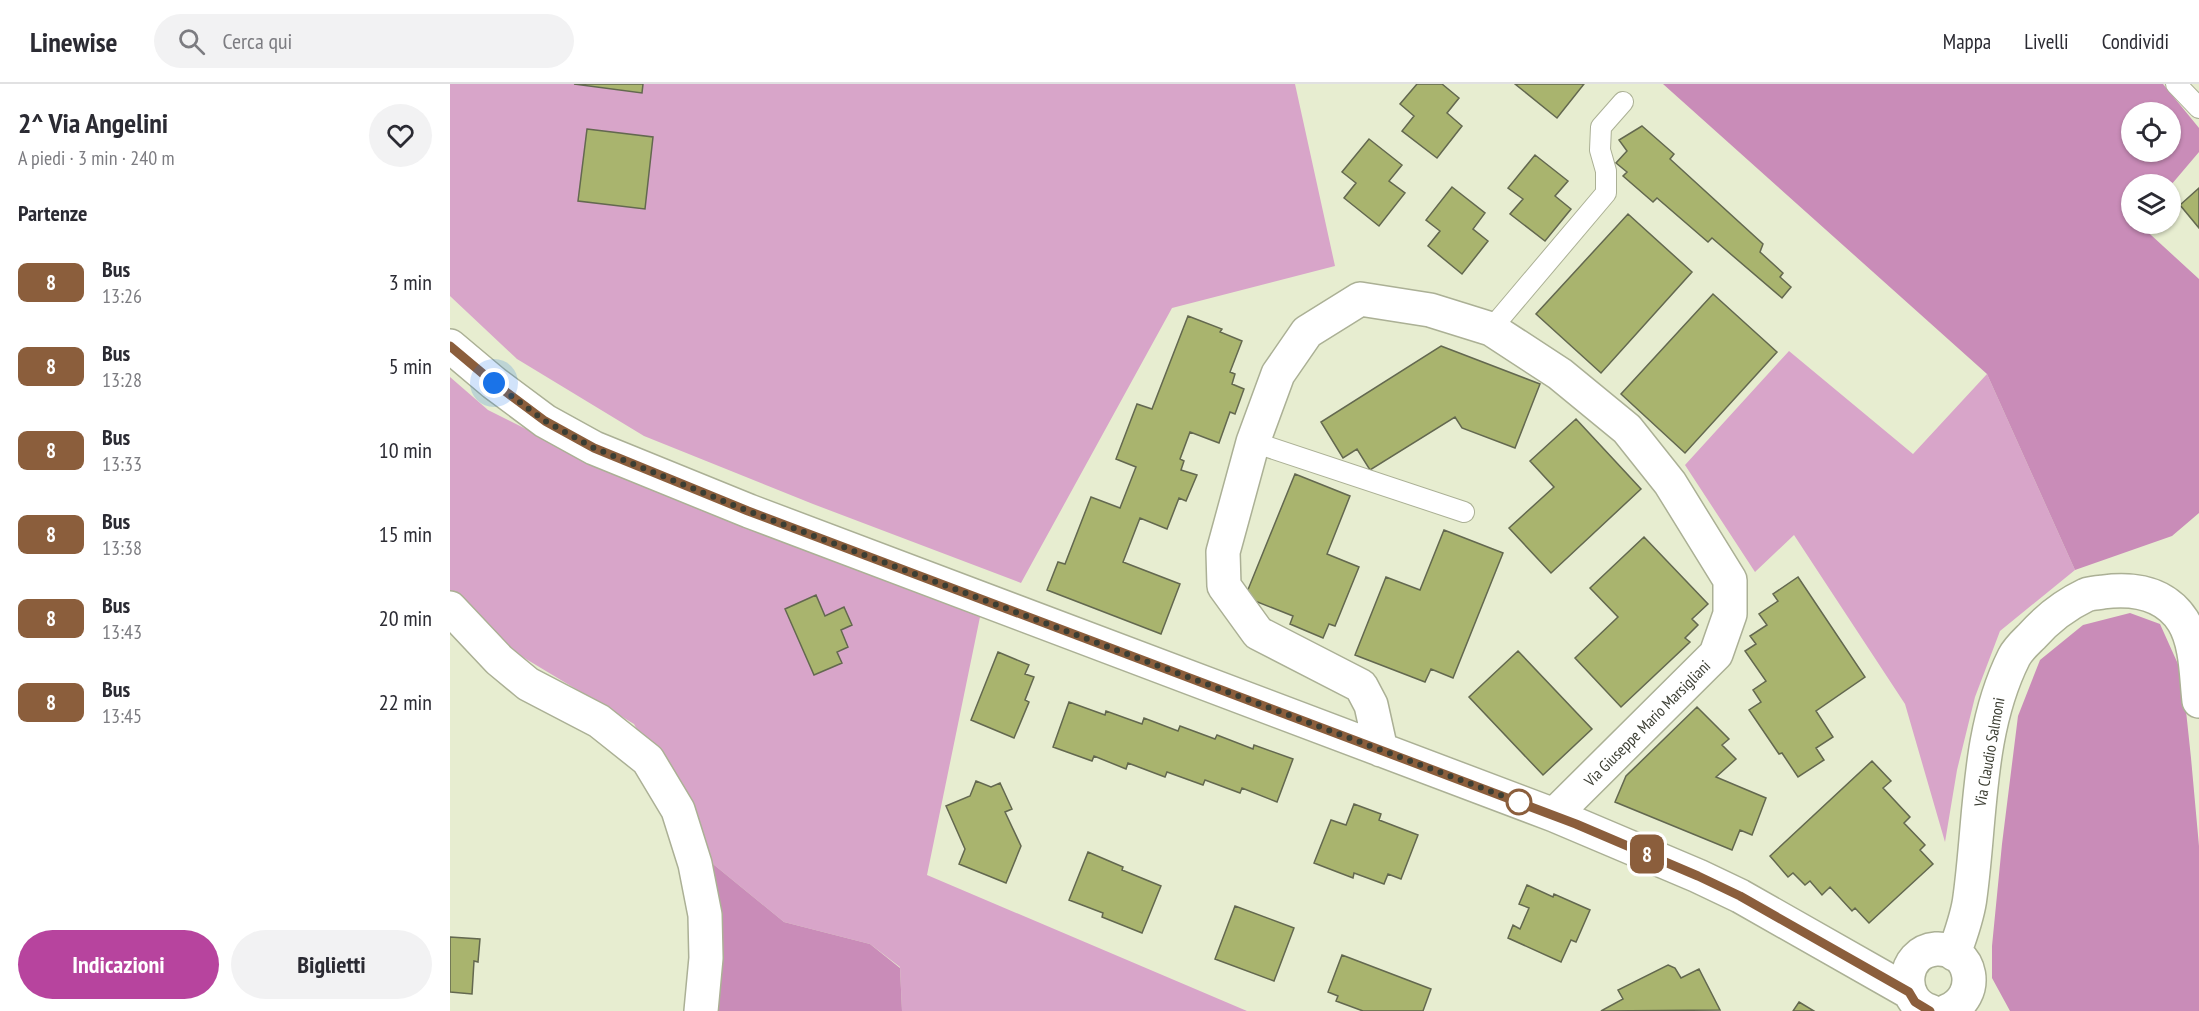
<!DOCTYPE html>
<html lang="it">
<head>
<meta charset="utf-8">
<style>
  :root { --surface:#fff; --page:#f2f2f3; --text:#2b2b33; --muted:#7c7c81; --line:#e1e1e2; --accent:#b7449e }
  body { margin:0; font-family:"PT Sans Narrow",sans-serif; background:var(--page); color:var(--text); height:100vh; display:flex; flex-direction:column; font-size:22px; white-space:nowrap }
  * { box-sizing:border-box; margin:0 }
  p { font-size:20px; color:var(--muted) }
  .icon { flex:none; width:33px; height:33px; fill:none; stroke:currentColor; stroke-width:2; stroke-linecap:round; stroke-linejoin:round }
  .map { position:relative; flex:1; overflow:hidden }
  .drawer { display:flex; flex-direction:column; background:var(--surface); width:450px }
  .drawer>* { flex:none }
  .badge { padding:0 12px; border-radius:9px; font-size:21px; line-height:39px }
  .tools { position:absolute; left:1671px; top:18px; display:grid; gap:12px }
  .tools a { display:grid; place-items:center; width:60px; height:60px; border-radius:50%; background:var(--surface); box-shadow:0 2px 4px #0004; font-size:30px }
  .you { position:absolute; width:30px; height:30px; margin:-15px; border:4px solid #fff; border-radius:50%; background:#1a73e8; box-shadow:0 0 0 9px #1a73e833 }
  .map>.badge { position:absolute; translate:-50% -50%; box-shadow:0 0 0 3px #fff }
  h2 { padding:0 18px; font-size:22px; line-height:54px }
  .round { display:grid; place-items:center; flex:none; width:63px; height:63px; border-radius:32px; background:var(--page) }
  .overview { display:flex; align-items:center; justify-content:space-between; height:102px; padding:0 18px }
  h1 { font-size:28px; font-weight:700; line-height:45px }
  .button { display:flex; gap:12px; margin-top:auto; padding:12px 18px }
  .button a { flex:1; height:69px; border-radius:36px; background:var(--accent); color:#fff; font-size:24px; font-weight:700; line-height:69px; text-align:center }
  .button a+a { background:var(--page); color:var(--text) }
  ul { padding:0; list-style:none }
  li { display:flex; align-items:center; gap:18px; height:84px; padding:0 18px }
  li div { flex:1 }
  li b { display:block; font-size:22px }
  li em { font-style:normal }
  li .badge { min-width:66px; font-weight:700; text-align:center }
  header { display:flex; align-items:center; gap:36px; box-sizing:border-box; height:84px; padding:0 30px; background:var(--surface); border-bottom:2px solid var(--line) }
  header strong { font-size:28px }
  nav { display:flex; gap:33px; margin-inline-start:auto; font-size:21px }
  .search { width:420px; height:54px; background:var(--page); display:flex; align-items:center; gap:15px; box-sizing:border-box; padding:0 21px; border-radius:33px; color:var(--muted); font-size:22px }
  main { display:flex; flex:1; min-height:0 }
  .map>svg:first-child { display:block }
  .green { fill:#d8a5c9 }
  .forest { fill:#c98cb8; fill-rule:evenodd }
  .building { fill:#a9b46e; stroke:#63684f; stroke-width:1.5 }
  .lines { fill:none; stroke-linecap:round; stroke-linejoin:round }
  .lane-casing { stroke:#abb095; stroke-width:22 }
  .street-casing { stroke:#abb095; stroke-width:36 }
  .lane { stroke:#fff; stroke-width:20 }
  .street { stroke:#fff; stroke-width:33 }
  .line-casing { stroke:#fff; stroke-width:14 }
  .line { stroke:#8b5e3c; stroke-width:9 }
  .walk { stroke:#3c3e33; stroke-width:6; stroke-dasharray:0 10.8 }
  .stop-dot { fill:#fff; stroke:#8b5e3c; stroke-width:3 }
  .labels { text-anchor:middle; stroke-width:4.5; stroke-linejoin:round; paint-order:stroke }
  .street-label { font-size:16px; fill:#3c3e33; stroke:#fff }
</style>
</head>
<body>
<header>
<strong>Linewise</strong>
<div class="search"><svg class="icon" aria-label="search" viewBox="0 0 24 24"><circle cx="10" cy="10" r="6"/><path d="M15 15l6 6"/></svg>Cerca qui</div>
<nav><a>Mappa</a><a>Livelli</a><a>Condividi</a></nav>
</header>
<main>
<section class="drawer">
<div class="overview"><div><h1>2^ Via Angelini</h1><p>A piedi · 3 min · 240 m</p></div><a class="round"><svg class="icon" aria-label="heart" viewBox="0 0 24 24"><path d="M12 20l-8-8c-3-5 5-10 8-4 3-6 11-1 8 4z"/></svg></a></div>
<h2>Partenze</h2>
<ul>
<li><span class="badge" style="background:#8b5e3c;color:#fff">8</span><div><b>Bus</b><p>13:26</p></div><em>3 min</em></li>
<li><span class="badge" style="background:#8b5e3c;color:#fff">8</span><div><b>Bus</b><p>13:28</p></div><em>5 min</em></li>
<li><span class="badge" style="background:#8b5e3c;color:#fff">8</span><div><b>Bus</b><p>13:33</p></div><em>10 min</em></li>
<li><span class="badge" style="background:#8b5e3c;color:#fff">8</span><div><b>Bus</b><p>13:38</p></div><em>15 min</em></li>
<li><span class="badge" style="background:#8b5e3c;color:#fff">8</span><div><b>Bus</b><p>13:43</p></div><em>20 min</em></li>
<li><span class="badge" style="background:#8b5e3c;color:#fff">8</span><div><b>Bus</b><p>13:45</p></div><em>22 min</em></li>
</ul>
<div class="button"><a>Indicazioni</a><a>Biglietti</a></div>
</section>
<div class="map">
<svg width="1749" height="927" viewBox="0 0 1749 927">
  <rect width="100%" height="100%" fill="#e7edd0"/>
  <path class="green" d="M0 0H845L885 182 722 224 571 499 363 420 194 352 67 275 0 212Z
    M1339 267 1463 370 1537 290 1625 486 1550 547 1525 613 1507 686 1495 758 1455 620 1344 451 1305 488 1235 381Z
    M0 293 38 326 134 374 530 533 477 791 797 927H452L450 883 420 860 334 838 252 771 184 640 66 569 0 512Z"/>
  <path class="forest" d="M1213 0H1713L1749 44V68L1721 101 1682 100V140H1689L1749 195V429L1722 452 1625 486 1537 290ZM1720 28V68H1682V28Z
    M1680 529 1710 540 1732 589 1741 674 1749 762V927H1560L1542 894V862L1552 760 1568 632 1590 576 1633 541Z
    M252 771 334 838 420 860 450 884 452 927H259Z"/>
  <path class="building" d="M124 0H193L192 9Z
    M967 0H992L1009 14 997 29 1012 42 987 74 952 47 964 32 950 20Z
    M1065 0H1134L1107 34Z
    M1192 42 1224 70 1220 75 1313 160 1310 168 1333 189 1330 193 1341 203 1332 214 1262 154 1258 158 1207 114 1203 118 1173 92 1177 88 1166 79 1177 67 1169 56Z
    M137 45 203 53 195 125 128 117Z
    M919 55 952 81 939 97 955 109 929 142 894 114 906 99 892 88Z
    M1085 71 1118 97 1105 112 1121 125 1095 157 1060 130 1073 115 1058 104Z
    M1002 103 1035 129 1023 145 1038 157 1012 190 978 162 990 147 976 136Z
    M1749 104V144L1730 121Z
    M1178 130 1242 188 1151 289 1086 230Z
    M1263 210 1327 268 1235 369 1171 310Z
    M738 232 772 245 770 248 792 257 780 288 785 290 782 300 794 305 785 330 780 328 769 359 740 348 730 375 734 377 731 386 747 391 736 417 729 414 717 445 690 434 673 478 730 500 711 550 597 506 608 478 615 480 641 413 670 424 686 383 666 375 687 320 702 325Z
    M991 262 1090 300 1065 364 1012 344 1005 333 920 386 907 365 893 374 871 338Z
    M1126 335 1191 405 1101 489 1059 444 1104 403 1080 377Z
    M845 390 900 412 877 470 909 483 885 542 879 540 873 554 840 540 843 532 795 513Z
    M994 446 1053 469 1003 594 981 585 975 598 905 571 936 493 970 506Z
    M1194 453 1258 520 1242 535 1248 541 1235 554 1240 558 1171 623 1125 574 1168 533 1140 504Z
    M1348 493 1415 593 1366 627 1383 653 1366 664 1374 676 1348 693 1332 669 1329 670 1299 626 1311 618 1303 606 1316 597 1295 567 1306 560 1300 552 1317 541 1309 530 1328 517 1323 510Z
    M366 511 375 532 394 523 402 541 391 546 398 563 387 568 392 579 364 591 335 525Z
    M1068 567 1142 645 1093 691 1019 613Z
    M548 568 579 581 575 590 584 593 575 616 579 618 564 654 521 636Z
    M619 618 655 631 656 627 692 640 694 634 728 647 730 642 765 655 767 651 803 665 804 661 843 675 827 718 792 704 790 709 755 696 753 701 717 688 715 693 678 679 676 685 644 672 642 677 603 663Z
    M1247 623 1279 655 1272 661 1286 675 1266 693 1316 714 1302 751 1290 746 1282 766 1165 718 1176 692Z
    M1422 677 1441 697 1433 704 1460 733 1454 739 1475 761 1470 766 1483 780 1419 839 1405 824 1402 827 1380 803 1372 811 1360 797 1355 801 1343 789 1338 793 1320 772Z
    M526 697 541 703 550 699 562 725 555 728 571 762 556 799 509 780 515 765 496 722 520 712Z
    M904 720 931 730 929 736 968 751 951 795 938 790 934 800 904 789 903 794 864 779 881 736 896 741Z
    M638 768 673 783 672 786 711 802 692 849 652 833 653 829 619 816Z
    M1077 801 1103 813 1104 810 1140 826 1126 858 1121 856 1111 878 1058 854 1063 841 1070 845 1079 824 1069 820Z
    M785 822 844 844 824 897 765 875Z
    M0 853 30 855 28 878 24 877 22 910 0 908Z
    M892 871 981 905 973 927H913L886 917 888 912 878 908Z
    M1218 881 1225 884 1231 894 1249 885 1270 926 1151 927 1173 915 1168 906Z
    M1349 918 1364 927H1343Z"/>
  <g class="lines">
    <g class="lane-casing">
      <path id="lane" d="M1726 0 1749 24
        M1041 245 1156 109V87L1150 66 1151 43 1173 18
        M803 358 1014 428"/>
    </g>
    <g class="street-casing">
      <path id="street" d="M0 262 44 299 95 337 144 364 299 427 1104 731 1248 792 1290 812 1459 908
        M0 524 49 576 78 600 149 637 198 676 228 726 245 780 255 831 256 874 251 927
        M931 666 921 621 911 602 808 549 774 502 773 468 803 358 828 290 857 248 910 215 980 226 1041 245 1110 290 1177 345 1220 399 1280 496V530L1266 570 1104 731
        M1504 870C1510 852 1518 832 1520 813 1531 733 1527 647 1564 573 1568 565 1576 558 1582 552 1597 535 1615 521 1636 511 1641 509 1647 509 1653 508 1684 504 1715 509 1733 537 1747 560 1746 592 1749 617
        M1480 927C1448 917 1451 868 1486 865 1523 863 1532 913 1497 927"/>
    </g>
    <use href="#lane" class="lane"/>
    <use href="#street" class="street"/>
  </g>
  <g class="lines">
    <g class="line-casing">
      <path id="line" d="M0 262 44 299 95 337 144 364 298 427 1126 740 1248 792 1290 812 1459 908 1465 918 1480 927"/>
    </g>
    <use href="#line" class="line"/>
    <path class="walk" d="M44 299 95 337 144 364 298 427 1069 718"/>
  </g>
  <circle class="stop-dot" cx="1069" cy="718" r="12"/>
  <g class="labels">
    <g class="street-label">
      <text transform="translate(1197 639) rotate(-45)" y="6">Via Giuseppe Mario Marsigliani</text>
      <text transform="translate(1539 668) rotate(-80)" y="6">Via Claudio Salmoni</text>
    </g>
  </g>
</svg>
<div class="tools">
<a><svg class="icon" aria-label="locate" viewBox="0 0 24 24"><circle cx="12" cy="12" r="6"/><path d="M12 2v4M12 18v4M2 12h4M18 12h4"/></svg></a>
<a><svg class="icon" aria-label="layers" viewBox="0 0 24 24"><path d="M12 4l9 5-9 5-9-5zM3 14l9 5 9-5"/></svg></a>
</div>
<div class="you" style="left:44px;top:299px"></div>
<b class="badge" style="left:1197px;top:770px;background:#8b5e3c;color:#fff">8</b>
</div>
</main>
</body>
</html>
